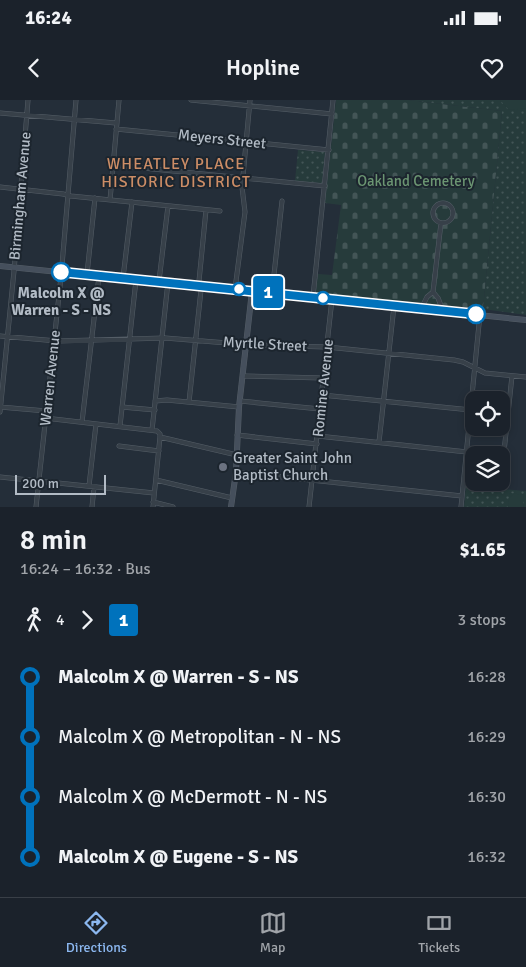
<!DOCTYPE html>
<html lang="en">
<head>
<meta charset="utf-8">
<style>
  :root { --surface:#1b222b; --page:#242a33; --text:#f1f3f6; --muted:#a0a4a9; --line:#393f47; --accent:#8cb8f0 }
  body { margin:0; font-family:Signika,sans-serif; background:var(--page); color:var(--text); height:100vh; display:flex; flex-direction:column; font-size:19px; white-space:nowrap }
  * { box-sizing:border-box; margin:0 }
  p { font-size:16px; color:var(--muted) }
  .icon { flex:none; width:28px; height:28px; fill:none; stroke:currentColor; stroke-width:2; stroke-linecap:round; stroke-linejoin:round }
  .map { position:relative; height:407px; overflow:hidden }
  .details { display:flex; flex-direction:column; background:var(--surface); flex:1 }
  .details>* { flex:none }
  .badge { padding:0 10px; border-radius:4px; font-size:18px; line-height:32px }
  .tools { position:absolute; left:465px; top:291px; display:grid; gap:10px }
  .tools a { display:grid; place-items:center; width:45px; height:45px; border-radius:10px; background:var(--surface); box-shadow:0 2px 8px #0003,0 0 0 1px var(--line); font-size:25px }
  .scale { position:absolute; left:15px; bottom:12px; width:91px; box-sizing:border-box; padding-left:5px; border:2px solid #b2bbc5; border-top:0; font-size:14px; line-height:18px; white-space:nowrap; color:#b2bbc5; -webkit-text-stroke:4px #1c252e; paint-order:stroke }
  .map>.badge { position:absolute; translate:-50% -50%; box-shadow:0 0 0 2px #fff }
  .legs { display:flex; align-items:center; gap:8px; height:55px; padding:0 20px; font-size:16px }
  .legs p { margin-inline-start:auto }
  .summary { display:flex; align-items:center; justify-content:space-between; height:85px; padding:0 20px }
  h1 { font-size:28px; font-weight:600; line-height:38px }
  ul { padding:0 20px; list-style:none }
  li { display:flex; align-items:center; gap:18px; height:60px; font-size:19px }
  li i { display:grid; place-items:center; width:8px; height:100%; margin:0 6px; background:currentColor }
  li i::after { content:''; width:12px; height:12px; margin:-6px; border:4px solid; border-radius:50%; background:var(--surface) }
  li p { margin-inline-start:auto }
  li:first-child i { background:linear-gradient(#0000 50%,currentColor 0) }
  li:last-child i { background:linear-gradient(currentColor 50%,#0000 0) }
  .status { display:flex; justify-content:space-between; align-items:center; height:35px; padding:0 25px; background:var(--surface); direction:ltr }
  .status svg { height:14px; fill:currentColor }
  header { display:flex; justify-content:space-between; align-items:center; height:65px; padding:0 20px; background:var(--surface); font-size:22px; font-weight:600 }
  .tabs { display:flex; justify-content:space-around; align-items:center; height:70px; border-top:1px solid var(--line); background:var(--surface); font-size:14px; color:var(--muted) }
  .tabs a { display:grid; justify-items:center; gap:2px }
  .tabs .selected { color:var(--accent) }
  .map>svg:first-child { display:block }
  .cemetery { fill:url(#cemetery-stones) }
  .park { fill:url(#park-dots) }
  .garden { fill:#263b3b }
  .lines { fill:none; stroke-linecap:round; stroke-linejoin:round }
  .street-casing { stroke:#555e67; stroke-width:5 }
  .secondary-casing { stroke:#555e67; stroke-width:6 }
  .street { stroke:#374049; stroke-width:4 }
  .secondary { stroke:#454f5c; stroke-width:5 }
  .line-1-casing { stroke:#fff; stroke-width:11 }
  .line-1 { stroke:#0072bc; stroke-width:8 }
  .stop-1-dot { fill:#fff; stroke:#0072bc; stroke-width:2.5 }
  .worship-dot { fill:#6b7280; stroke:#1c252e; stroke-width:2 }
  .labels { text-anchor:middle; stroke-width:4; stroke-linejoin:round; paint-order:stroke }
  .street-label { font-size:15px; fill:#b2bbc5; stroke:#1c252e }
  .park-label { font-size:15px; fill:#6b9572; stroke:#1c252e }
  .stop-label { font-size:15px; font-weight:bold; fill:#b2bbc5; stroke:#1c252e }
  .poi-label { font-size:15px; fill:#b2bbc5; stroke:#1c252e; text-anchor:start }
  .neighbourhood-label { font-size:16px; letter-spacing:1px; fill:#cc8d66; stroke:#1c252e }
</style>
</head>
<body>
<div class="status"><b>16:24</b><svg viewBox="0 0 49 12"><path d="M0 12V9h3v3zM5 12V6h3v6zM10 12V3h3v9zM15 12V0h3v12zM26 1h20v11H26zM47 4h2v5h-2z"/></svg></div>
<header><svg class="icon" aria-label="back" viewBox="0 0 24 24"><path d="M15 5l-7 7 7 7"/></svg>Hopline<svg class="icon" aria-label="heart" viewBox="0 0 24 24"><path d="M12 20l-8-8c-3-5 5-10 8-4 3-6 11-1 8 4z"/></svg></header>
<div class="map">
<svg width="526" height="407" viewBox="0 0 526 407">
  <defs>
    <pattern id="cemetery-stones" width="16" height="16" patternUnits="userSpaceOnUse" patternTransform="scale(1.25)"><rect width="16" height="16" fill="#263b3b"/><path d="M2 7V4a2 2 0 0 1 4 0v3zM10 15v-3a2 2 0 0 1 4 0v3z" fill="#435556"/></pattern>
    <pattern id="park-dots" width="8" height="8" patternUnits="userSpaceOnUse" patternTransform="scale(1.25)"><rect width="8" height="8" fill="#263b3b"/><path d="M2 2h.1M6 6h.1" fill="none" stroke="#435556" stroke-width="1.8" stroke-linecap="round"/></pattern>
  </defs>
  <rect width="100%" height="100%" fill="#242e39"/>
  <path class="cemetery" d="M336 0H408L502 11 483 209 316 193 318 174 332 175 341 105 325 103Z"/>
  <path class="park" d="M408 0H526V215L483 209 502 11Z
    M298 50 325 52 322 83 295 81Z
    M466 386 526 391V407H464Z"/>
  <path class="garden" d="M500 0H526V8L509 10Z
    M510 393 524 395 523 407H508Z"/>
  <g class="lines">
    <g class="street-casing">
      <path id="street" d="M191 0 332 14
        M0 13 116 23
        M116 29 329 50
        M113 65 325 86
        M0 87 63 94 71 96 220 111
        M110 100 119 0
        M433 113a10 10 0 1 1 20 0a10 10 0 1 1-20 0Z
        M87 174 95 98
        M123 178 132 102
        M159 181 168 106
        M235 189 245 112 242 87 250 0
        M433 192 441 123
        M272 193 282 101
        M313 197 333 0
        M421 209 427 197 433 192 438 198 443 211
        M0 236 57 241 165 238 252 245 327 247 454 260 463 262 485 273 526 277
        M243 276 323 278
        M322 295 471 310
        M155 301 167 300 239 307
        M240 301 320 309
        M189 302 201 190 199 181 206 110
        M0 307 46 311
        M122 307 155 310
        M0 312 14 171 28 0
        M45 318 157 331 160 334V337L237 355
        M82 322 99 176
        M120 326 136 180
        M152 330 168 182
        M237 335 317 344
        M318 336 467 352
        M379 342 394 206
        M119 346 159 351
        M236 372 462 396
        M0 377 154 393
        M156 380 232 398
        M501 380 512 276
        M89 386 96 324
        M153 402 173 407
        M36 407 61 177 76 0
        M92 407 94 387
        M153 407 160 337
        M309 407 332 199
        M461 407 480 214"/>
    </g>
    <g class="secondary-casing">
      <path id="secondary" d="M0 166 526 220
        M231 407 236 372 239 307 252 191"/>
    </g>
    <use href="#street" class="street"/>
    <use href="#secondary" class="secondary"/>
  </g>
  <g class="lines">
    <g class="line-1-casing">
      <path id="line-1" d="M61 172 476 214"/>
    </g>
    <use href="#line-1" class="line-1"/>
  </g>
  <g class="stop-1-dot">
    <circle cx="61" cy="172" r="9"/>
    <circle cx="239" cy="189" r="6"/>
    <circle cx="323" cy="198" r="6"/>
    <circle cx="476" cy="214" r="9"/>
  </g>
  <circle class="worship-dot" cx="223" cy="367" r="5"/>
  <g class="labels">
    <g class="street-label">
      <text transform="translate(222 39) rotate(6)" y="5">Meyers Street</text>
      <text transform="translate(20 96) rotate(-85)" y="5">Birmingham Avenue</text>
      <text transform="translate(265 244) rotate(3)" y="5">Myrtle Street</text>
      <text transform="translate(50 278) rotate(-84)" y="5">Warren Avenue</text>
      <text transform="translate(323 288) rotate(-84)" y="5">Romine Avenue</text>
    </g>
    <g class="park-label">
      <text x="416" y="86">Oakland Cemetery</text>
    </g>
    <g class="stop-label">
      <text x="61" y="198">Malcolm X @<tspan x="61" dy="17">Warren - S - NS</tspan></text>
    </g>
    <g class="poi-label">
      <text x="233" y="363">Greater Saint John<tspan x="233" dy="17">Baptist Church</tspan></text>
    </g>
    <g class="neighbourhood-label">
      <text x="176" y="69">WHEATLEY PLACE<tspan x="176" dy="18">HISTORIC DISTRICT</tspan></text>
    </g>
  </g>
</svg>
<div class="tools">
<a><svg class="icon" aria-label="locate" viewBox="0 0 24 24"><circle cx="12" cy="12" r="6"/><path d="M12 2v4M12 18v4M2 12h4M18 12h4"/></svg></a>
<a><svg class="icon" aria-label="layers" viewBox="0 0 24 24"><path d="M12 4l9 5-9 5-9-5zM3 14l9 5 9-5"/></svg></a>
</div>
<div class="scale">200 m</div>
<b class="badge" style="left:268px;top:192px;background:#0072bc;color:#fff">1</b>
</div>
<section class="details">
<div class="summary"><div><h1>8 min</h1><p>16:24 – 16:32 · Bus</p></div><b>$1.65</b></div>
<div class="legs"><svg class="icon" aria-label="walk" viewBox="0 0 24 24"><circle cx="13" cy="4" r="2"/><path d="M13 8l-2 6 4 7M11 14l-3 7M7 12l3-4h3l4 4"/></svg>4<svg class="icon" aria-label="forward" viewBox="0 0 24 24"><path d="M9 5l7 7-7 7"/></svg><b class="badge" style="background:#0072bc;color:#fff">1</b><p>3 stops</p></div>
<ul>
<li><i style="color:#0072bc"></i><b>Malcolm X @ Warren - S - NS</b><p>16:28</p></li>
<li><i style="color:#0072bc"></i><span>Malcolm X @ Metropolitan - N - NS</span><p>16:29</p></li>
<li><i style="color:#0072bc"></i><span>Malcolm X @ McDermott - N - NS</span><p>16:30</p></li>
<li><i style="color:#0072bc"></i><b>Malcolm X @ Eugene - S - NS</b><p>16:32</p></li>
</ul>
</section>
<nav class="tabs">
<a class="selected"><svg class="icon" aria-label="directions" viewBox="0 0 24 24"><path d="M12 3l9 9-9 9-9-9zM9 14v-3h6M13 9l2 2-2 2"/></svg>Directions</a>
<a><svg class="icon" aria-label="map" viewBox="0 0 24 24"><path d="M3 6l6-2 6 2 6-2v14l-6 2-6-2-6 2zM9 4v14M15 6v14"/></svg>Map</a>
<a><svg class="icon" aria-label="tickets" viewBox="0 0 24 24"><path d="M3 7h18v10H3zM15 7v10"/></svg>Tickets</a>
</nav>
</body>
</html>
